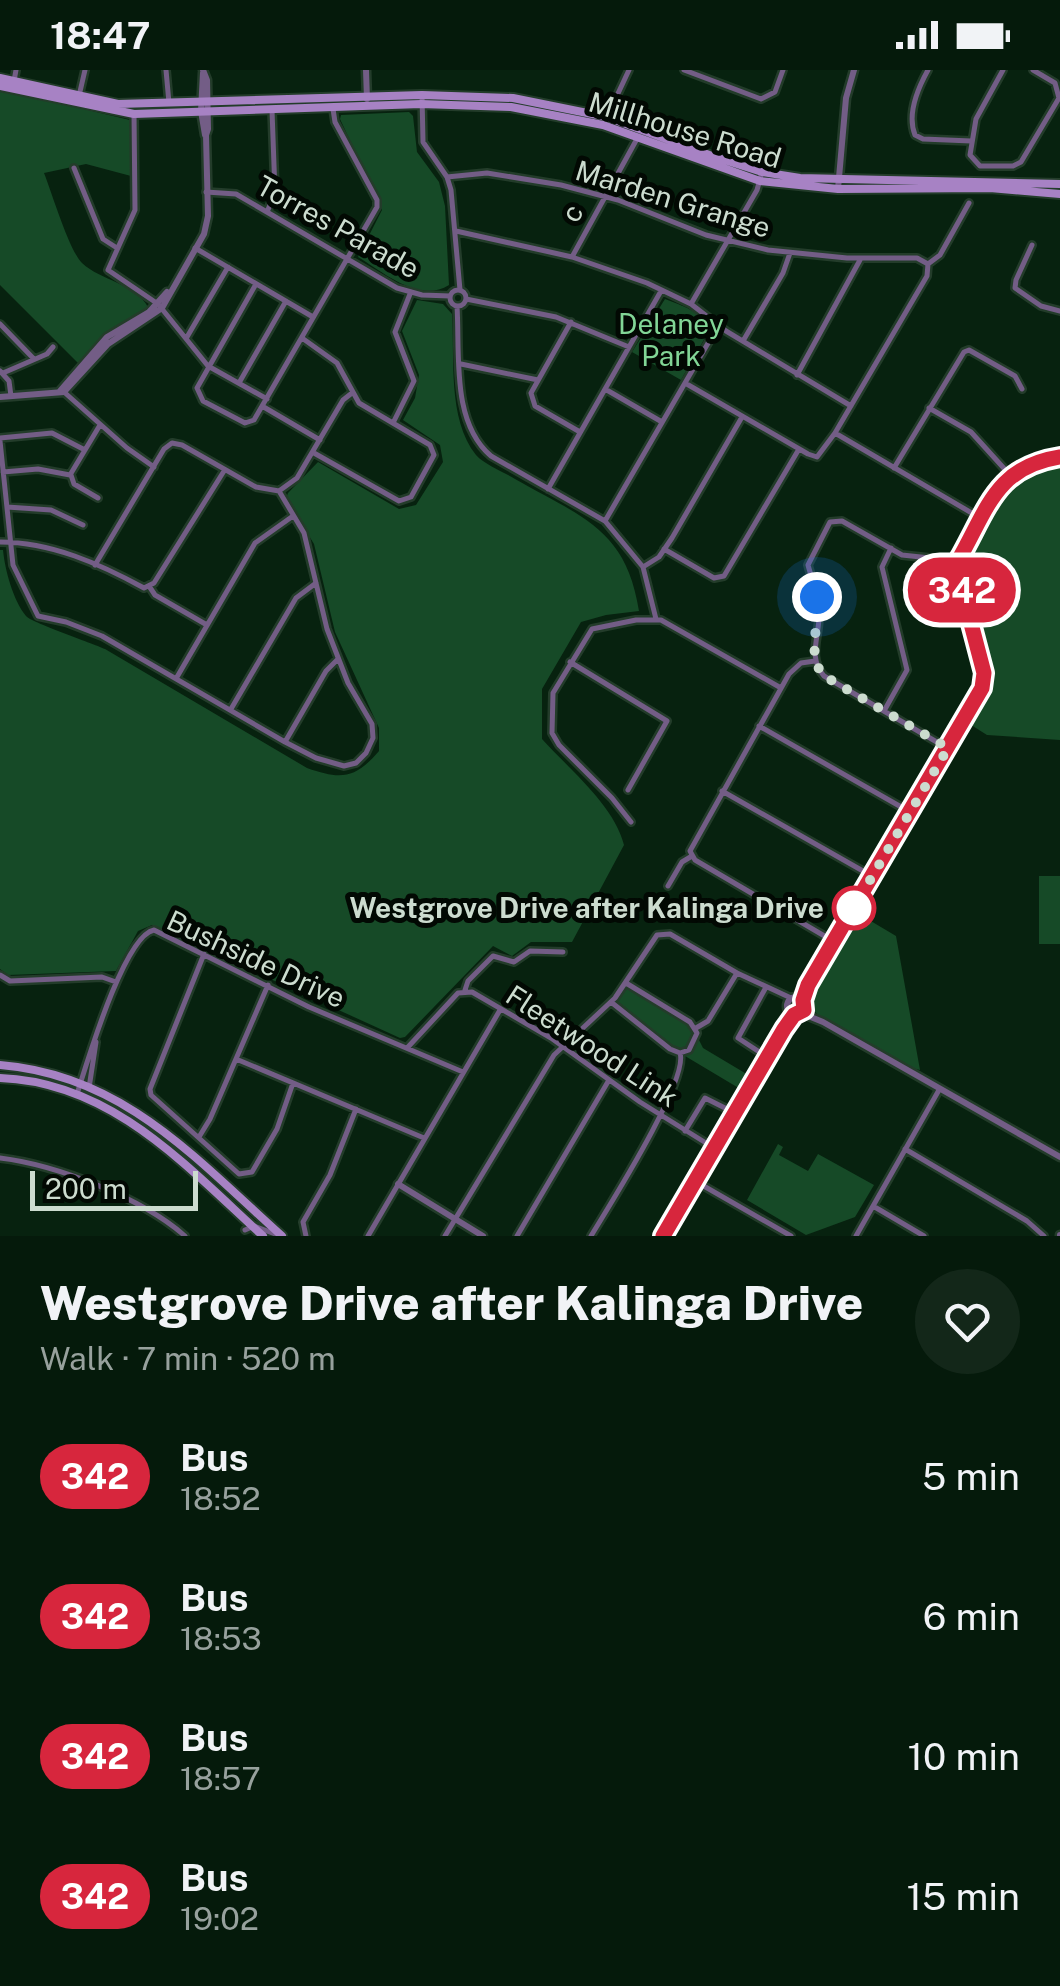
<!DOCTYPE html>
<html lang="en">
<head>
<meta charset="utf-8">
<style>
  :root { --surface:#051a0b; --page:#132719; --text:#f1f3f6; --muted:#97a19d }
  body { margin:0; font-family:"Public Sans",sans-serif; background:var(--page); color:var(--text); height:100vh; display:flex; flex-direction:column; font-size:38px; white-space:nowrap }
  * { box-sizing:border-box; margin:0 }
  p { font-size:32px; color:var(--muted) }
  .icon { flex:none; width:55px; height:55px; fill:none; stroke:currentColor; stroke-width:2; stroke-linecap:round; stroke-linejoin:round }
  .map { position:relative; height:1166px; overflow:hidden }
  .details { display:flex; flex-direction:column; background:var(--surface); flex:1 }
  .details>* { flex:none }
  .badge { padding:0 20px; border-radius:32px; font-size:35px; line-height:65px }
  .scale { position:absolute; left:30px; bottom:25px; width:168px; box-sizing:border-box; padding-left:10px; border:5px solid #ccdccf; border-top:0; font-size:28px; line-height:35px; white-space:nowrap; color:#ccdccf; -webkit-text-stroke:8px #020903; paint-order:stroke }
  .you { position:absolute; width:50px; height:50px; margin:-25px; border:8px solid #fff; border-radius:50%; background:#1a73e8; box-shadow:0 0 0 15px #1a73e833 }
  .map>.badge { position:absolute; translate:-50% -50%; box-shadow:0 0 0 5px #fff }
  .round { display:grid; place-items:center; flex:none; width:105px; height:105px; border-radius:52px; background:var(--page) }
  .headline { display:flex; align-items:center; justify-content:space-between; height:170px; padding:0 40px }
  h1 { font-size:48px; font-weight:800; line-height:75px }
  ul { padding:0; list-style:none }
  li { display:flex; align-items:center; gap:30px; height:140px; padding:0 40px }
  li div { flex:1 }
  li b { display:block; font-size:38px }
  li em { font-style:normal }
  li .badge { min-width:110px; font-weight:700; text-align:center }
  .status { display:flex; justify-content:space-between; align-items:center; height:70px; padding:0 50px; background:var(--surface); direction:ltr }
  .status svg { height:28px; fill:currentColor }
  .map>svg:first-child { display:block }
  .green { fill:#164a27 }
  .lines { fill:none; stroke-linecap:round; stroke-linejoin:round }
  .minor-casing { stroke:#233c2a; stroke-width:10 }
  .tertiary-casing { stroke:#233c2a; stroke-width:11 }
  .secondary-casing { stroke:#233c2a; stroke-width:12 }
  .minor { stroke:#735d86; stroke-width:5 }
  .tertiary { stroke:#735d86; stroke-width:6 }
  .secondary { stroke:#a782c4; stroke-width:8 }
  .line-casing { stroke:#fff; stroke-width:22 }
  .line { stroke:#d7263d; stroke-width:15 }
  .walk { stroke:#ccdccf; stroke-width:10; stroke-dasharray:0 18 }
  .stop-dot { fill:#fff; stroke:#d7263d; stroke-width:5 }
  .labels { text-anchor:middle; stroke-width:10; stroke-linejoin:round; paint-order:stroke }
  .street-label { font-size:28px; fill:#ccdccf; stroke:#020903 }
  .park-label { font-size:28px; fill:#82d696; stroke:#020903 }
  .stop-label { font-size:28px; font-weight:bold; fill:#ccdccf; stroke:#020903; text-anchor:end }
</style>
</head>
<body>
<div class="status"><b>18:47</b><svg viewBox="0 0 49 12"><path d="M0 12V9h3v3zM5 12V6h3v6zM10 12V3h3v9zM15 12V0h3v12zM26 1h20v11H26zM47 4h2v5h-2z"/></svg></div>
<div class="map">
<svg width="1060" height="1166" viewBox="0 0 1060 1166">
  <rect width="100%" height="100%" fill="#07220f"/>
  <path class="green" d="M0 19 130 50 131 106 86 94 44 103C52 123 69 180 82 193 101 211 135 213 148 237L107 266 79 294 0 215Z
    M409 42 413 46 417 82 439 112 445 136 449 215C419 234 383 202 358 187L382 140 340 49 341 45Z
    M665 229C682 236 702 241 710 259L681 310 632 282Z
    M417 230 443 234 452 244C455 287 447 349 476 385 485 395 504 402 515 409 581 447 626 458 639 541L606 545 581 552 542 619V669C569 699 614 735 624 775L572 872H531L512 886 493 876 405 967 400 968 152 855 138 861 116 901 8 905 0 899V480H3C5 500 13 530 26 546 30 552 92 573 105 579L307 698C341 710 355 709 379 681V658L335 562 314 474 286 428 288 423 318 392 399 439 416 435 443 392 440 375 403 350 415 328 419 305 402 261Z
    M1060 390V670L987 665 968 653 985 620 987 606 961 506V489L1012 406 1032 396Z
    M1039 806H1060V874H1039Z
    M859 844 896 866 920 1000 908 997 817 944 809 935 810 922 850 846 856 849Z
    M626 913 690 952 703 978 755 1009 747 1023 680 983 611 932Z
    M778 1074 783 1077 779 1085 808 1101 818 1084 874 1115 855 1147 806 1165 747 1130Z"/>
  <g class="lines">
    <g class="minor-casing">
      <path id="minor" d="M166 0 169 33
        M684 0 761 29 775 22 783 0
        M928 0C918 18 907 45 915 65L923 69 971 71
        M1003 0 976 49 970 85 980 96H1013L1021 92 1059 28 1055 13 1033 0
        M14 11 16 0
        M422 25 423 72 447 107 451 120 460 220
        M79 26 85 0
        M134 44 135 140 108 200 158 234 208 296 267 329
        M607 47 629 0
        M74 98 103 169 117 178
        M447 107 487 103 561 115 618 130 706 165 768 180 847 188H917L928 194 927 206 835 363 817 387 808 384 685 313
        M206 122 236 124 397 218 422 225 450 226
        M267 142 275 123 272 40
        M456 161 572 187 647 213 691 234 726 261 851 336
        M1032 175 1016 210 1015 218 1041 236 1060 241
        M195 178 313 247
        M572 187 638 67
        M928 194 940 185 969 133
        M256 214 197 318 203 331 245 353 254 350 377 137V130L335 52 333 39
        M450 228a8 8 0 1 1 16 0a8 8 0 1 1-16 0Z
        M466 229 556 247 629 277
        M691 234 757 120 762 102
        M457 236C460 284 451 352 491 386L605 451 643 497 656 549
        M571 252 531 323 535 336 580 362
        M0 254 33 288
        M187 267 228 197
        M302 268 337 293 359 333 430 375 434 385 411 427 399 431 314 383
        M743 271 783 203 790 183
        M461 294 538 310
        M0 301 9 311 11 326
        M3 303 47 284 53 277
        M797 305 860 190
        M239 313 286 231
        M605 319 662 352
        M64 322 127 378 154 397
        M262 336 320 370
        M929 338 971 362 1010 405
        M393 353 414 311 395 262 410 224
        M835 363 982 449
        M0 368 52 363 85 380
        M0 371 13 495 38 546 66 552 102 566 285 672 316 688 344 696 356 693 366 683 373 668 372 654 348 613 327 559 304 463 279 421
        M894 398 964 282 969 280 1015 306 1022 319
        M3 402 38 399 70 405 100 355
        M71 405 74 414 98 428
        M548 419 661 221
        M7 437 51 440 83 455
        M605 451 718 256
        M0 472C51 472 100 494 144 518L154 513 224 401
        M664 479 714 508 724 506 799 379
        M95 495 164 379 172 373 182 375 256 417 279 421 297 408 343 330 352 323
        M643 497 659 487 672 468 742 347
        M149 516 155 525 207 555
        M815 591 801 593 789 604 690 781 695 790 833 871
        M570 592 667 651 628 720
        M177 607 255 473 293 446
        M231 639 296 528 316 513
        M884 641 907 600 882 497 891 478
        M759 656 910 742
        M285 672 326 601 338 589
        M947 678 824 606C807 587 820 566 819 543 819 527 812 510 808 495L830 452 842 451 902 485 958 491
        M722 721 870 805
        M631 752 612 728 559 675 552 663 553 623 592 559 636 550H661L781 618
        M668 816 682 792 692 786
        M204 884 150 1019 151 1025 239 1104 252 1102 277 1059 293 1013
        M0 905 10 911 102 907 116 912
        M765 919 738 968 767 987
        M465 920 468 911 493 886 514 892 530 881 563 882
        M611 932 670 979 680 983 689 980 697 963 690 952 626 913
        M696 958 708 951 737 903
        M408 977 458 923 472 922 551 968 640 1032 714 1078
        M236 989 424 1068
        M89 1018 96 972
        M77 1024C87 993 124 866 154 860L309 937 463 1002
        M685 1061 705 1028 735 1043
        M199 1067 210 1049 268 915
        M905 1079 1027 1151 1044 1166
        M0 1088C57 1095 142 1128 185 1166
        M695 1111 791 1166
        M873 1136 924 1166
        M245 1160 254 1156 278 1165
        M306 1166 303 1152 330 1105 356 1039
        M368 1166 500 940
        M445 1166 554 985 615 928 657 865 670 864 737 903 791 928
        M517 1166 609 1010
        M591 1166C609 1136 689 1010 680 983
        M856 1166 939 1020"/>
    </g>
    <g class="tertiary-casing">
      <path id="tertiary" d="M366 0 367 29
        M203 3 201 41 205 65
        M838 119 846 28 854 0
        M60 321 107 267 149 242 167 222
        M0 327 64 322 108 274 162 238 204 164 208 146 206 65 208 59 207 10 203 0
        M787 936a9 9 0 1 1 18 0a9 9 0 1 1-18 0Z
        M803 930 833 871 982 618 984 603 958 505 959 489C988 438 996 397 1060 387
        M801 943 823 952 1060 1087
        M398 1114 483 1166
        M663 1166 794 945
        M1060 1166V1165"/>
    </g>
    <g class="secondary-casing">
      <path id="secondary" d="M0 8 118 34 422 25 513 28 607 47 712 86 762 102 800 108 1060 114
        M0 16 134 44 421 34 511 37 603 55 760 111 838 119 990 118 1060 124
        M0 995C123 1005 195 1088 282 1166
        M0 1008C112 1012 186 1096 263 1166"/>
    </g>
    <use href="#minor" class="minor"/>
    <use href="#tertiary" class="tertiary"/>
    <use href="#secondary" class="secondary"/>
  </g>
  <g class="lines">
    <g class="line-casing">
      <path id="line" d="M663 1166 784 959 794 945 804 940 803 930 808 915 982 618 984 603 958 504 959 489C988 438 996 397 1060 387"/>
    </g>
    <use href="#line" class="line"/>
    <path class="walk" d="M817 527C821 553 805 585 824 606L948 678 847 849 854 838"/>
  </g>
  <circle class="stop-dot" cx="854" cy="838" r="20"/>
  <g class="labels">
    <g class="street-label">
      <text transform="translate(685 60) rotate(17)" y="10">Millhouse Road</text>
      <text transform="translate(673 129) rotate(17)" y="10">Marden Grange</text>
      <text transform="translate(572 143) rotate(-60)" y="10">c</text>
      <text transform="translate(338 157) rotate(29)" y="10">Torres Parade</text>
      <text transform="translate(256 889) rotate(25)" y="10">Bushside Drive</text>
      <text transform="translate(592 976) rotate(33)" y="10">Fleetwood Link</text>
    </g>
    <g class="park-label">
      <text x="671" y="264">Delaney<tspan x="671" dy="32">Park</tspan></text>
    </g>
    <g class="stop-label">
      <text x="824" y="848">Westgrove Drive after Kalinga Drive</text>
    </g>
  </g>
</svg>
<div class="scale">200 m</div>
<div class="you" style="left:817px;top:527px"></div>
<b class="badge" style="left:962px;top:520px;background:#d7263d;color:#fff">342</b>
</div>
<section class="details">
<div class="headline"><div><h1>Westgrove Drive after Kalinga Drive</h1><p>Walk · 7 min · 520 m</p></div><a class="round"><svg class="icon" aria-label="heart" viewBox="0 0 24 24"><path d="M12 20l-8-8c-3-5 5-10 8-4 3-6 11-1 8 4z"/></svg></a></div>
<ul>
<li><span class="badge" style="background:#d7263d;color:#fff">342</span><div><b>Bus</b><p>18:52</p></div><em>5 min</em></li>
<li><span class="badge" style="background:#d7263d;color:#fff">342</span><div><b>Bus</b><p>18:53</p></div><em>6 min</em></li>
<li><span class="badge" style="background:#d7263d;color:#fff">342</span><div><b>Bus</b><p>18:57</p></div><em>10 min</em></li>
<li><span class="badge" style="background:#d7263d;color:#fff">342</span><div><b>Bus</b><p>19:02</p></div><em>15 min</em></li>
</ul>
</section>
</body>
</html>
